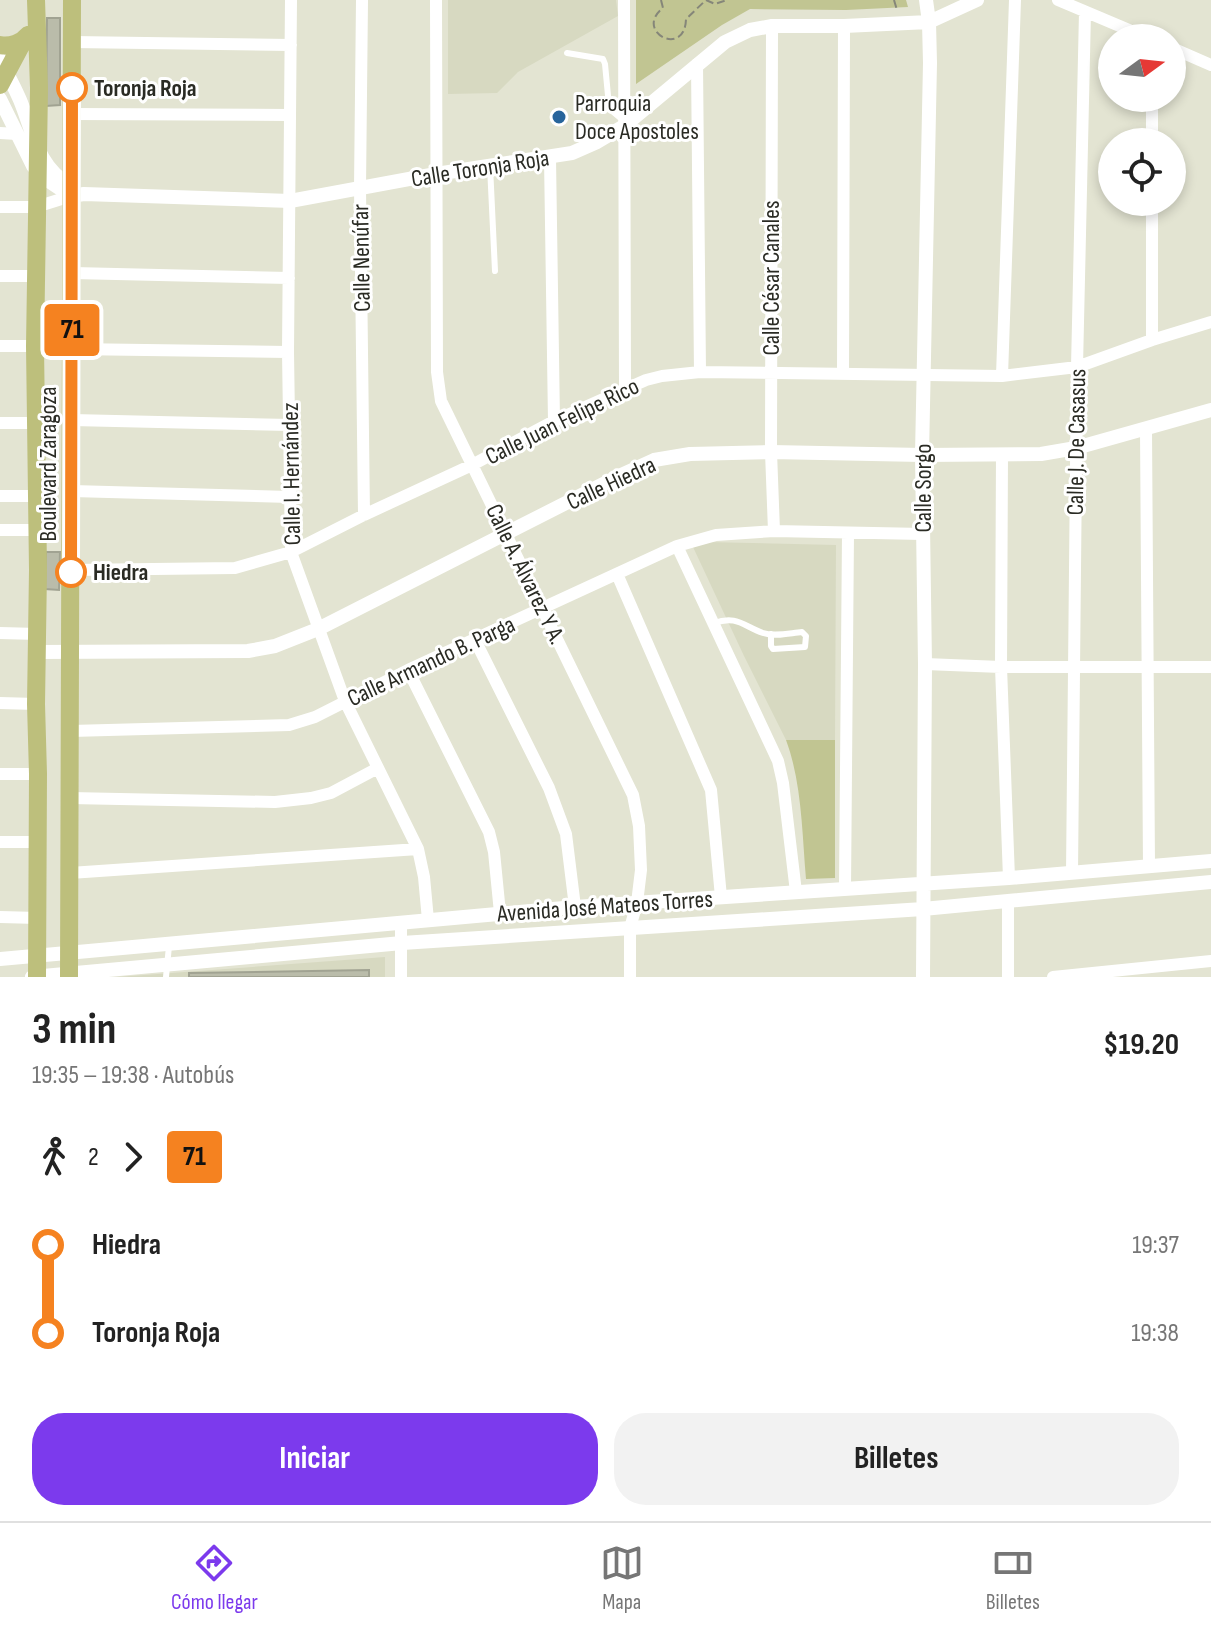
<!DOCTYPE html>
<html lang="es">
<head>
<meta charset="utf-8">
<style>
  :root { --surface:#fff; --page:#f2f2f2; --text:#222; --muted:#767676; --line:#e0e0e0; --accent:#7c3aed }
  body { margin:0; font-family:"Sofia Sans Condensed",sans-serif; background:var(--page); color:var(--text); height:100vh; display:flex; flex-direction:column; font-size:30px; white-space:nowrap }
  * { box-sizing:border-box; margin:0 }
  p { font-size:26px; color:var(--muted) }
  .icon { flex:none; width:44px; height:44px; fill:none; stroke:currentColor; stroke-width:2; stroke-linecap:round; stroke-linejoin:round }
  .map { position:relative; height:977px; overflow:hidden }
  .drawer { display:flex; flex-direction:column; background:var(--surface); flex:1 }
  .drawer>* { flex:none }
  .badge { padding:0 16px; border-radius:6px; font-size:28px; line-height:52px }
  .needle { width:52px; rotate:75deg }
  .controls { position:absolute; left:1098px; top:24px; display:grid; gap:16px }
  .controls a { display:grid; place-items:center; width:88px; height:88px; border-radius:50%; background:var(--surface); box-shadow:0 4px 12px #0003; font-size:40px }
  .map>.badge { position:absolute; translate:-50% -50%; box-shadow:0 0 0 4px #fff }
  .legs { display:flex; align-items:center; gap:12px; height:88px; padding:0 32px; font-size:26px }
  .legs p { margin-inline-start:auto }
  .head { display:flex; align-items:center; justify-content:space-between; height:136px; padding:0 32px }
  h1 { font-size:44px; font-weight:700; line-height:60px }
  .primary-button { display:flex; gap:16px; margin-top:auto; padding:16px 32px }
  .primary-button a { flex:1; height:92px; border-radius:32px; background:var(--accent); color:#fff; font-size:32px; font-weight:700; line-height:92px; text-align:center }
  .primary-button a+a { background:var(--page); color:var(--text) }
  ul { padding:0 32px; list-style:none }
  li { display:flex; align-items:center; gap:28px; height:88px; font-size:30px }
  li i { display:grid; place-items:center; width:12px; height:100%; margin:0 10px; background:currentColor }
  li i::after { content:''; width:20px; height:20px; margin:-10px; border:6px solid; border-radius:50%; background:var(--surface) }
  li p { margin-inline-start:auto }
  li:first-child i { background:linear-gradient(#0000 50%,currentColor 0) }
  li:last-child i { background:linear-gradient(currentColor 50%,#0000 0) }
  .dock { display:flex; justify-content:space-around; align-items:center; height:112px; border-top:2px solid var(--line); background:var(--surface); font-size:22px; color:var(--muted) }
  .dock a { display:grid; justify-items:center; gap:4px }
  .dock .on { color:var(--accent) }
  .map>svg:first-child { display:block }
  .built { fill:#d7d9c1 }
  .green { fill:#c1c592 }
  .building { fill:#babcaa; stroke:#a1a392; stroke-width:2 }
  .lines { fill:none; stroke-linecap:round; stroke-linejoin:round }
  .path { stroke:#858679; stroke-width:2; stroke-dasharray:8 4; stroke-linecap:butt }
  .service { stroke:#fff; stroke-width:6 }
  .minor { stroke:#fff; stroke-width:12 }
  .tertiary { stroke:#fff; stroke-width:14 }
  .primary { stroke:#bdbf7c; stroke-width:18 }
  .line-1-casing { stroke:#fff; stroke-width:18 }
  .line-1 { stroke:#f58220; stroke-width:12 }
  .stop-1-dot { fill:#fff; stroke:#f58220; stroke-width:4 }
  .poi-dot { fill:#27649b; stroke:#fff; stroke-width:3 }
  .labels { text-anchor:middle; stroke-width:6; stroke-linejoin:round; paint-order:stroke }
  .stop-label { font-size:24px; font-weight:bold; fill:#2a2b24; stroke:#fff; text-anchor:start }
  .poi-label { font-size:24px; fill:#2a2b24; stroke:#fff; text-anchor:start }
  .street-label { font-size:24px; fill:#2a2b24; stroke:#fff }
</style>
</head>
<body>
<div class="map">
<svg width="1211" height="977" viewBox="0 0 1211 977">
  <rect width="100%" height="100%" fill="#e3e4d2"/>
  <path class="built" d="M448 0H616L618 16 518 72 497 93 448 94Z
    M705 542 836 545 835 740H786L744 656 693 547Z
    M385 957V977H117Z"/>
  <path class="green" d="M636 0H906L908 7 846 10 750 9 722 25 636 84Z
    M786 740H835V878L806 879C802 833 802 783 786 740Z"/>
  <path class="building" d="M47 18H60V105L46 106Z
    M46 552H60L59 590 45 589Z
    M369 970V977H189V973Z"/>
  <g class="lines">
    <path class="path" d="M661 0 663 8C633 31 685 59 686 19L706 0
      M706 0 715 4 727 0
      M894 0 897 10"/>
    <path class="service" d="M567 53 603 59 605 64 609 106 612 111 624 121
      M490 166 495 271
      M714 623C737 615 743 626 763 633 775 637 790 633 802 632L806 636 805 647 773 649 771 646V634
      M166 977 169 946"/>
    <path class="minor" d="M291 0 288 352 291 552 345 701 418 849 424 877 428 920
      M362 0 360 188 364 515
      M436 0 437 372 441 401 633 795 639 826 641 870 637 903 630 928V977
      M624 0 625 389
      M1058 0 1148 38
      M772 26 771 452 774 531
      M72 42 291 45
      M1172 48 1211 65
      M697 64 700 372
      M71 114 289 115
      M0 133 17 134
      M1152 142V98
      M550 158 554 421
      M0 207H36L71 196
      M73 273 289 278
      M0 276H36
      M1152 340V202
      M0 346H35
      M72 349 288 352
      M843 373 844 26
      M1002 376 1015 0
      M72 420 290 425
      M0 423H36
      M1146 430 1149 867
      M1002 454 1001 667 1009 878
      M72 491 290 497
      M0 496H37
      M0 530H38
      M677 546 778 761 783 783 796 892
      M71 570 235 568 291 552 364 515 472 465 554 421 646 380 662 376 700 372 1002 376 1077 367 1152 340 1211 322
      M617 574 711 790 721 897
      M0 633 38 634
      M475 640 549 788 566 834 575 907
      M925 664 1001 667H1211
      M408 670 489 832 494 852 500 913
      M0 703 36 704
      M71 731 289 725 315 717 408 670 677 546 716 535 774 531 923 534
      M0 774H38
      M70 798 275 802 311 798 331 793 378 768
      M0 842H38
      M70 873 418 849
      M1072 873 1077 367 1085 12
      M845 889 848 533
      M1008 901V977
      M0 917 38 918
      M401 922V977
      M1053 977 1211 961"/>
    <path class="tertiary" d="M0 60C7 73 14 86 20 100 33 131 37 167 70 185
      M0 99 33 166 47 180 71 196 84 194 290 201 436 174 572 153 597 142 624 126 725 42 750 30 772 26H844L929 22 977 0
      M37 652 248 651 275 646 318 629 621 475 654 460 690 454 771 452 922 455 1041 454 1076 448 1211 410
      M0 959 575 907 1009 878 1211 861
      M32 977 402 943 923 909 1211 882
      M923 977 925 664 922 455 930 63 929 22 926 0"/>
    <path class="primary" d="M36 0 39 88 35 346 38 570 36 704 38 774 37 977
      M0 45C10 47 22 43 28 35
      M0 85 25 38
      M69 977 72 0"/>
  </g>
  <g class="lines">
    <g class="line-1-casing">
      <path id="line-1" d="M71 572 72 88"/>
    </g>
    <use href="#line-1" class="line-1"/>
  </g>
  <g class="stop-1-dot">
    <circle cx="72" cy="88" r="14"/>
    <circle cx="71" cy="572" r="14"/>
  </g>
  <circle class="poi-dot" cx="559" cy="117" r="8"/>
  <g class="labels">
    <g class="stop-label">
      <text x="94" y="96">Toronja Roja</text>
      <text x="93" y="580">Hiedra</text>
    </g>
    <g class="poi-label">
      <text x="575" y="111">Parroquia<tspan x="575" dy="28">Doce Apostoles</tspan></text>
    </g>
    <g class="street-label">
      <text transform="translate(480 168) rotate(-9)" y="8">Calle Toronja Roja</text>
      <text transform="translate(361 258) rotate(-91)" y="8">Calle Nenúfar</text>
      <text transform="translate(771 278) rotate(-90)" y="8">Calle César Canales</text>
      <text transform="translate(562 421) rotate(-26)" y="8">Calle Juan Felipe Rico</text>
      <text transform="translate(1076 442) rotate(-89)" y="8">Calle J. De Casasus</text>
      <text transform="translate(48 464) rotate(-90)" y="8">Boulevard Zaragoza</text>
      <text transform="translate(291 474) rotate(-91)" y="8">Calle I. Hernández</text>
      <text transform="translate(611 483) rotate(-25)" y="8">Calle Hiedra</text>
      <text transform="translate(923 488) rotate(-90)" y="8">Calle Sorgo</text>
      <text transform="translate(526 574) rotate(64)" y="8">Calle A. Álvarez Y A.</text>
      <text transform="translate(431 661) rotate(-25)" y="8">Calle Armando B. Parga</text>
      <text transform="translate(605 906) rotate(-4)" y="8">Avenida José Mateos Torres</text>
    </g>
  </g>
</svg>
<div class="controls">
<a><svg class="needle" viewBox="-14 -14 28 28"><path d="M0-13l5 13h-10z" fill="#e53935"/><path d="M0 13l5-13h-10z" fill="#767676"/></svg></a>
<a><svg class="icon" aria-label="locate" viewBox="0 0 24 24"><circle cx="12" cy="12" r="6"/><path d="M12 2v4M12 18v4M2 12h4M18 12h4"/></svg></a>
</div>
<b class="badge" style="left:72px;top:330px;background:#f58220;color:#111">71</b>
</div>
<section class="drawer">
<div class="head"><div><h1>3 min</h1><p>19:35 – 19:38 · Autobús</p></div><b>$19.20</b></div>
<div class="legs"><svg class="icon" aria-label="walk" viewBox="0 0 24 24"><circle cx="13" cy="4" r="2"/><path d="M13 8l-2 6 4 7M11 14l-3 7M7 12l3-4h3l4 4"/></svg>2<svg class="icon" aria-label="forward" viewBox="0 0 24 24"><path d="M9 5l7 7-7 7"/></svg><b class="badge" style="background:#f58220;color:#111">71</b></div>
<ul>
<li><i style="color:#f58220"></i><b>Hiedra</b><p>19:37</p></li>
<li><i style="color:#f58220"></i><b>Toronja Roja</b><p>19:38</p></li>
</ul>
<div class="primary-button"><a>Iniciar</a><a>Billetes</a></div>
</section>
<nav class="dock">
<a class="on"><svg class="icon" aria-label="directions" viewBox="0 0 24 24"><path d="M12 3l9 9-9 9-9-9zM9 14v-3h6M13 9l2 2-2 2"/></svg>Cómo llegar</a>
<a><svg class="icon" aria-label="map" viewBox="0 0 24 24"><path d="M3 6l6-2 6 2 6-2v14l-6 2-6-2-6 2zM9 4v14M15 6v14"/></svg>Mapa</a>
<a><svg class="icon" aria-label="tickets" viewBox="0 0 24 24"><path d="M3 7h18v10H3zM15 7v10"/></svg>Billetes</a>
</nav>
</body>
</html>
